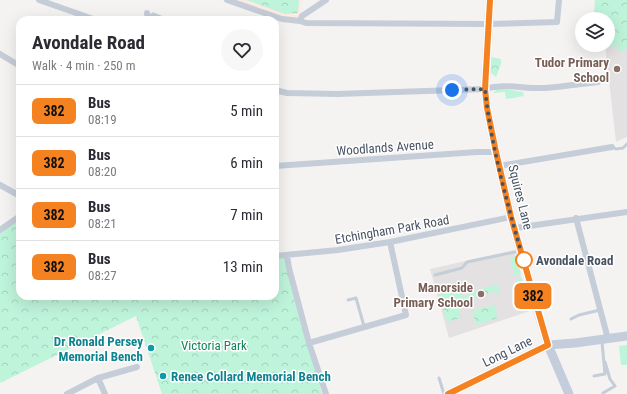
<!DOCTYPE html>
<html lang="en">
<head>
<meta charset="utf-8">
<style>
  :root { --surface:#fff; --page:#f7f7f7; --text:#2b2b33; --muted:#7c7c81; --line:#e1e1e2 }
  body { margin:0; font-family:"Roboto Condensed",sans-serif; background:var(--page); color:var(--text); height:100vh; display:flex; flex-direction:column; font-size:15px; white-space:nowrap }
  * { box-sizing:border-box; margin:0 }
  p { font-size:13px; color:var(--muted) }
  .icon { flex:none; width:22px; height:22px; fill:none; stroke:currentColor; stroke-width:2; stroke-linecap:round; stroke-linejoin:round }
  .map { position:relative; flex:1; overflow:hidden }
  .side { position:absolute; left:16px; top:16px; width:263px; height:284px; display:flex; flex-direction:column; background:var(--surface); border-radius:12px; box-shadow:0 4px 16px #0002 }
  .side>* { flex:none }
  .badge { padding:0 8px; border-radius:6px; font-size:14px; line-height:26px }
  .tools { position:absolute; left:575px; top:12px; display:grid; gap:8px }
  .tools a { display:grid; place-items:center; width:40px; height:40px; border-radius:50%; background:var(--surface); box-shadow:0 4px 16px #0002; font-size:20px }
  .you { position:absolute; width:20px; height:20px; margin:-10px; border:3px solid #fff; border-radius:50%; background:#1a73e8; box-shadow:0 0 0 6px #1a73e833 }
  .map>.badge { position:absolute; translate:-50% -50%; box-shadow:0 0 0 2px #fff }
  .round { display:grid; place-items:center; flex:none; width:42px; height:42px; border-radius:21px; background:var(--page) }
  .head { display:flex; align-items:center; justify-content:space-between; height:68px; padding:0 16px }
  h1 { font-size:19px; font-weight:700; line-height:30px }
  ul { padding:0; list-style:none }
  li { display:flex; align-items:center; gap:12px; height:52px; padding:0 16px; border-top:1px solid var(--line) }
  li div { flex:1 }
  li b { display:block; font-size:15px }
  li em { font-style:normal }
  li .badge { min-width:44px; font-weight:700; text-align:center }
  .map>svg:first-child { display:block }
  .education { fill:#e3e1e1 }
  .medical { fill:#fee9e3 }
  .grass { fill:#bef4da }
  .forest { fill:url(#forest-crowns) }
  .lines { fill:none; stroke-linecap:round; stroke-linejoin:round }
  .lane { stroke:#c5cdd8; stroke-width:3 }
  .street { stroke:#c5cdd8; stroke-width:6 }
  .secondary { stroke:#c4cddc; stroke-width:9 }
  .line-casing { stroke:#fff; stroke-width:9 }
  .line { stroke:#f58220; stroke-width:6 }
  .walk { stroke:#485362; stroke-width:4; stroke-dasharray:0 7.2 }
  .education-dot { fill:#8d6e63; stroke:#fff; stroke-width:1.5 }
  .stop-dot { fill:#fff; stroke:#f58220; stroke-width:2 }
  .culture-dot { fill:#0f9aa8; stroke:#fff; stroke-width:1.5 }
  .labels { text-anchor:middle; stroke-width:3; stroke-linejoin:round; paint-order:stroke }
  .education-label { font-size:13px; font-weight:bold; fill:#785e54; stroke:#fff; text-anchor:end }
  .street-label { font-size:13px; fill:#485362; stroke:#fff }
  .stop-label { font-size:13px; font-weight:bold; fill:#485362; stroke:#fff; text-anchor:start }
  .culture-label { font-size:13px; font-weight:bold; fill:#0d838f; stroke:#fff; text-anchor:end }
  .park-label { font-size:13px; fill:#0e8759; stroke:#fff }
</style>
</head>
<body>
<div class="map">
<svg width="627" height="394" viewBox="0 0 627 394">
  <defs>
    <pattern id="forest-crowns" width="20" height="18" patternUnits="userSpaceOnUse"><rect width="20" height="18" fill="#bef4da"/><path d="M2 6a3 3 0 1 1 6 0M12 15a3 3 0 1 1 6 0" fill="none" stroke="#a5d3be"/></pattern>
  </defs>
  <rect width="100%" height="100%" fill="#f5f2f2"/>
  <path class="education" d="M627 0V137L616 142 605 45H608V19Z
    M514 250 530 311 449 338 430 269Z"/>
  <path class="medical" d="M226 0H302L299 20 282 19Z"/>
  <path class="grass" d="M498 88 523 92 524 96 506 99 505 92 493 93Z
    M516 256 521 274 515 277 510 258Z
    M522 278 525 288 519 290 516 280Z
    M525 292 530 307 523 310 519 294Z
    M627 345V365H621L619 346Z"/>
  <path class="forest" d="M246 0H299L298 13 285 14Z
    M595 0H627V49L619 52 617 46 605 47 604 45H608V19H593L594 16Z
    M491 57 501 59V64L496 77 491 73 490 68Z
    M20 216V296H275V256H287L322 394H162L136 316 0 383V229Z
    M497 284 500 294 497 295 496 291 460 302 461 310 459 311 460 318 447 322 439 294 459 289 462 297 473 294V291L476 290V291Z
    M494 305 498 318 476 325 472 311Z"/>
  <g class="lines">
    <path class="lane" d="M148 17 153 14 168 20
      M182 20 183 18
      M612 147 616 149 623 148 627 144
      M435 275 462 268 467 262 520 251
      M348 300 356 298 364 326
      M571 319 579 315 600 310
      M594 376 605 374 602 342
      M439 378 444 394
      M603 393 615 386 610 379 605 362"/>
    <path class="street" d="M39 0 96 20
      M227 0 282 19 300 21 302 16 326 0
      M147 13 148 20
      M300 21 306 23 489 24 557 22 559 0
      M0 54 20 66
      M275 90 287 93 337 94 485 89C505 83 524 89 545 88 562 87 580 84 598 82
      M275 166 477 152H496
      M499 166 612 147
      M0 185 20 196
      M576 218 608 339
      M515 228 627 212
      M0 230 20 216
      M275 256 338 250 390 242 511 217
      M287 256 289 268 309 343 326 394
      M309 343 406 315 390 242
      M98 378 105 394
      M67 394 98 378 137 367"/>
    <path class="secondary" d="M490 0 485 89 487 108 496 152 511 217 537 308 548 345 569 394
      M448 394 548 345 575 343 627 336"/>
  </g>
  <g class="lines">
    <g class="line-casing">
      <path id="line" d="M448 394 548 345 511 217 496 152 487 108 485 89 490 0"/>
    </g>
    <use href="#line" class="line"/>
    <path class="walk" d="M452 90 485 89C491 147 508 206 524 262V260"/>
  </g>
  <g class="education-dot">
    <circle cx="617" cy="69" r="4"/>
    <circle cx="481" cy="294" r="4"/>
  </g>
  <circle class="stop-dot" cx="524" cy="260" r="8"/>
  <g class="culture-dot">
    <circle cx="151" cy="348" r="4"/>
    <circle cx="163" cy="376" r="4"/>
  </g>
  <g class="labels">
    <g class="education-label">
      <text x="609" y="67">Tudor Primary<tspan x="609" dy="15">School</tspan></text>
      <text x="473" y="292">Manorside<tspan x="473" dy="15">Primary School</tspan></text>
    </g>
    <g class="street-label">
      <text transform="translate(385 147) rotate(-4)" y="5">Woodlands Avenue</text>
      <text transform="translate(521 197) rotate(76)" y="5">Squires Lane</text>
      <text transform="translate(392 229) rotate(-10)" y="5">Etchingham Park Road</text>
      <text transform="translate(507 351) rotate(-26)" y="5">Long Lane</text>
    </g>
    <g class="stop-label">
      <text x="536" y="265">Avondale Road</text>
    </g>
    <g class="culture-label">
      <text x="143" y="346">Dr Ronald Persey<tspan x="143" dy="15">Memorial Bench</tspan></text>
      <text x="171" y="381" text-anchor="start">Renee Collard Memorial Bench</text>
    </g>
    <g class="park-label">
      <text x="214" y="350">Victoria Park</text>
    </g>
  </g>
</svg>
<div class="tools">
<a><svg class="icon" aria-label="layers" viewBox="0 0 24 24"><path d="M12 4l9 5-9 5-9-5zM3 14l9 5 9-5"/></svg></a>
</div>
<div class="you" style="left:452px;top:90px"></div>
<b class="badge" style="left:533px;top:296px;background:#f58220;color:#111">382</b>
<section class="side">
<div class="head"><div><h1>Avondale Road</h1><p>Walk · 4 min · 250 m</p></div><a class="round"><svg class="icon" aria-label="heart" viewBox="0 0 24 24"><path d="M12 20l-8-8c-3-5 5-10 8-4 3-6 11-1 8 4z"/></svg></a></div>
<ul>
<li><span class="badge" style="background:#f58220;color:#111">382</span><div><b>Bus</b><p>08:19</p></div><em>5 min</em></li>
<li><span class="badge" style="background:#f58220;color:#111">382</span><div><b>Bus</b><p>08:20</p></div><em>6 min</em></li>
<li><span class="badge" style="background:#f58220;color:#111">382</span><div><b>Bus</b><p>08:21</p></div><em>7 min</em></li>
<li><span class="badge" style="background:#f58220;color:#111">382</span><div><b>Bus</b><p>08:27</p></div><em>13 min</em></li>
</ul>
</section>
</div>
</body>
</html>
